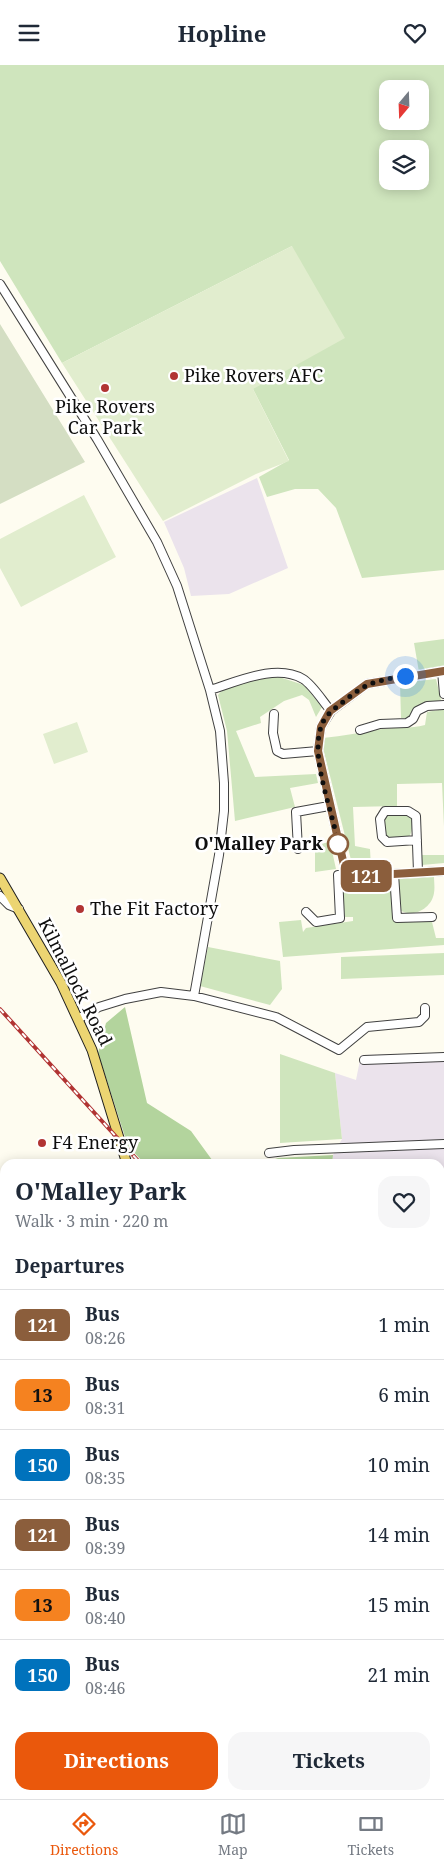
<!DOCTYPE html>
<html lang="en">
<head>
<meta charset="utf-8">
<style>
  :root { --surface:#fff; --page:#f6f6f7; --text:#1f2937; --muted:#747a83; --line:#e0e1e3; --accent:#ea580c }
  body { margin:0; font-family:"Noto Serif",serif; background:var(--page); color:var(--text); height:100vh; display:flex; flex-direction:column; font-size:19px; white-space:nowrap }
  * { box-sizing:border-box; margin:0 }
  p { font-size:16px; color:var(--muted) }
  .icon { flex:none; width:28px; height:28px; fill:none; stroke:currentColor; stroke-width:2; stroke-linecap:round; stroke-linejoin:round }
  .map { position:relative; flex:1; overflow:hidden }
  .sheet { position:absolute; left:0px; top:1094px; width:445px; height:641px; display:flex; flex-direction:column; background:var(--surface); border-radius:15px 15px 0 0; box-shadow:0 2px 12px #0003 }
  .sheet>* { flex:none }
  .badge { padding:0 10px; border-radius:8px; font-size:18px; line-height:32px }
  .needle { width:32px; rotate:199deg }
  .fabs { position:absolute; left:379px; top:15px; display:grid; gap:10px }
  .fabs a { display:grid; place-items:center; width:50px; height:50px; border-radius:10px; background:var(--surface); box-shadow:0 2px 12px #0003; font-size:25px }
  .you { position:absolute; width:25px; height:25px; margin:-12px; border:4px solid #fff; border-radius:50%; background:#1a73e8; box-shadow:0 0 0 8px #1a73e833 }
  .map>.badge { position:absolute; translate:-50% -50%; box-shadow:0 0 0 2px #fff }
  h2 { padding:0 15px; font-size:19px; line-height:45px }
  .round { display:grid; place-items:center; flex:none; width:52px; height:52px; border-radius:15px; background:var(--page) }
  .summary { display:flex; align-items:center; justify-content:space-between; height:85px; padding:0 15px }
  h1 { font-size:24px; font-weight:700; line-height:38px }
  .primary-button { display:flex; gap:10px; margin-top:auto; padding:10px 15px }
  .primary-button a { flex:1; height:58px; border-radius:15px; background:var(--accent); color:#fff; font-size:20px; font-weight:700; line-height:58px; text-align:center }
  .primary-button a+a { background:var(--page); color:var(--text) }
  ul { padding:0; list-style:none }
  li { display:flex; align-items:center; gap:15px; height:70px; padding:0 15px; border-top:1px solid var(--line) }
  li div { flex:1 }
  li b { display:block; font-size:19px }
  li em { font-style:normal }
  li .badge { min-width:55px; font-weight:700; text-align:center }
  header { display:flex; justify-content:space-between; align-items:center; height:65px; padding:0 15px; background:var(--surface); font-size:22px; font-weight:700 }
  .dock { display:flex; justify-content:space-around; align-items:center; height:70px; border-top:1px solid var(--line); background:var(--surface); font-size:14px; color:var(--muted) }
  .dock a { display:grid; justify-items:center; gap:2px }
  .dock .selected { color:var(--accent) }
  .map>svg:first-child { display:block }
  .industrial { fill:#ebe3ec }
  .green { fill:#cfe5bd; fill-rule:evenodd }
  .forest { fill:#b3d49d }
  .cemetery { fill:#d4dec3 }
  .pitch { fill:#e1edce }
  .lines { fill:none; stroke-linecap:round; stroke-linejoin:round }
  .minor-casing { stroke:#414141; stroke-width:10 }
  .major-casing { stroke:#1f1f1f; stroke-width:11 }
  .minor { stroke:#fff; stroke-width:8 }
  .major { stroke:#ecd572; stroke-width:9 }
  .rail-casing { stroke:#b13433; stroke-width:4 }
  .rail { stroke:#fff; stroke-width:2; stroke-dasharray:5.5; stroke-linecap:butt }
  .line-casing { stroke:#fff; stroke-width:11 }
  .line { stroke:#8b5e3c; stroke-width:8 }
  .walk { stroke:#0e0e0e; stroke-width:5; stroke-dasharray:0 9 }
  .poi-dot { fill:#b13433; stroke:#fff; stroke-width:2 }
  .stop-dot { fill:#fff; stroke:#8b5e3c; stroke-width:2.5 }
  .labels { text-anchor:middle; stroke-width:5; stroke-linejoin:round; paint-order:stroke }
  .poi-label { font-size:18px; fill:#0e0e0e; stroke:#fff; text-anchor:start }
  .stop-label { font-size:18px; font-weight:bold; fill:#0e0e0e; stroke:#fff; text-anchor:end }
  .street-label { font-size:18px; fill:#0e0e0e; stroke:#fff }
</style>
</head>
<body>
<header><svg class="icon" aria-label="menu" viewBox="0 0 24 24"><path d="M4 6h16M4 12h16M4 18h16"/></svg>Hopline<svg class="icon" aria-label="heart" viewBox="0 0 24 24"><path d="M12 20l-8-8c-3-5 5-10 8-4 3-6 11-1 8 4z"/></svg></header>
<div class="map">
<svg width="444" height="1734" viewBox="0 0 444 1734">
  <rect width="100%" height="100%" fill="#fefcf0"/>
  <path class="industrial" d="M257 413 288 503 229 529 191 531 184 503 164 457Z
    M444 988V1161H440V1099H332L333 1090 342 1074 335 1008 356 1015 361 990Z
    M440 1443 444 1448V1497L440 1495Z"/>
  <path class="green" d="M0 0H444V505L362 513 336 443 318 424H295L267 432 259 412 289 395 253 324 292 181 62 298 0 196ZM388 24H420V56H388ZM388 84H420V116H388Z
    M444 574V604L419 607 414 578Z
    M279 612 304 620 322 642 316 652 309 635 302 630 284 636 260 652 261 658 236 666 255 712 316 709 318 718 290 723 295 742 235 756 227 666 218 630C227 617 263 614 279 612Z
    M436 614 441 635 415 642 410 653H401L400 618Z
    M444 644V762L442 718 397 719V741L353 742 355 781 370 784 371 803H353L322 679 323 673C343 671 362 667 382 664 397 662 410 664 425 660L427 647Z
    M409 749C414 755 413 766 409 772H388L384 768 383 754 386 750Z
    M330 777 336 804 315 807V780Z
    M420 790H444V798L422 800Z
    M434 811C434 816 435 823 434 828 432 843 413 854 400 845L398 812Z
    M391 814 396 855 432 857 436 873H444V880L283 892 279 857 301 855 303 867 306 863 353 856V852H345L341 817Z
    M208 882 280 896 282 924 270 940 200 921Z
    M444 888V910L341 914V892Z
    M280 989 335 1008 342 1074 280 1078Z
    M440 1332 444 1336V1400L440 1395Z
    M0 1654 5 1660V1682L0 1685Z"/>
  <path class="forest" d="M125 942 147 1038 191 1066 215 1099H145L128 1081 98 988 106 958Z
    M333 1090 332 1099H261L278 1093Z"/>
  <path class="cemetery" d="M0 259 85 397 0 439Z
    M440 1495 444 1497V1734H331V1730H440V1621L443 1609Z"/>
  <path class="pitch" d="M292 181 345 273 253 324 289 396 256 409 163 456 62 298Z
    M84 430 116 492 21 542 0 503V474Z
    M77 657 88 687 54 699 43 669Z"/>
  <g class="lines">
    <g class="minor-casing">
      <path id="minor" d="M0 219 97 374 157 477 177 521 210 625 220 666 224 718V746L219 790 194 931
        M442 606 444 629
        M444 606 367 619 331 646 321 662 318 686 346 809 359 811 444 806
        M210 625C237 617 276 598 303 614 313 620 323 637 331 646
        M274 649 273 668 277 686 283 689 318 686
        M360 665 380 659 407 658 413 654 417 646 427 641 444 640
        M417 775 387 777 382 772 380 754 385 746H408L416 751 418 807
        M298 784 296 747 329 741
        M394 809 397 853 432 852
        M0 831 9 840 19 844
        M306 847 316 857 340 853 338 810 346 809
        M78 954 99 942 125 934 161 927 194 931 276 952 339 985 367 962 419 957 425 951V943
        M364 995 444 992
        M269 1088 294 1085 444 1079
        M440 1251 444 1254
        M0 1343 5 1341
        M0 1377 1 1379
        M0 1545 5 1550
        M0 1641 5 1636
        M0 1652 5 1656
        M0 1689 5 1687
        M65 1730 67 1734
        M325 1730V1734
        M80 1734 87 1730
        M257 1734 263 1730"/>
    </g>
    <g class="major-casing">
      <path id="major" d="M0 813 61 918 92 985 127 1099
        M440 1183H444
        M0 1234 5 1232
        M0 1476 5 1482
        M240 1730 244 1734"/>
    </g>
    <use href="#minor" class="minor"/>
    <use href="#major" class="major"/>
    <g class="rail-casing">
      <path id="rail" d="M0 944 141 1099
        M0 1289 5 1286
        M440 1434 444 1438"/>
    </g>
    <use href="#rail" class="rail"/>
  </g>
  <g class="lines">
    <g class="line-casing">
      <path id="line" d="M444 606 367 619 330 646 321 662 318 686 346 809 359 811 444 806"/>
    </g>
    <use href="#line" class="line"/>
    <path class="walk" d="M338 779C333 746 310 695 321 662 324 651 334 644 343 637 367 617 375 616 405 611"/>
  </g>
  <g class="poi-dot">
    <circle cx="174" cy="311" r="5"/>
    <circle cx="105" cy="323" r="5"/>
    <circle cx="80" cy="844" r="5"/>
    <circle cx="42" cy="1078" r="5"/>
  </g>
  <circle class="stop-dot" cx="338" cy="779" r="10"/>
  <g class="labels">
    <g class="poi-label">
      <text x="184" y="317">Pike Rovers AFC</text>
      <text x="105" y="348" text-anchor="middle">Pike Rovers<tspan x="105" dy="21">Car Park</tspan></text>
      <text x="90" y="850">The Fit Factory</text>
      <text x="52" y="1084">F4 Energy</text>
    </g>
    <g class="stop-label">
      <text x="323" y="785">O'Malley Park</text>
    </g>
    <g class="street-label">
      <text transform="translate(75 917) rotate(63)" y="6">Kilmallock Road</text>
    </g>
  </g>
</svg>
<div class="fabs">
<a><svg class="needle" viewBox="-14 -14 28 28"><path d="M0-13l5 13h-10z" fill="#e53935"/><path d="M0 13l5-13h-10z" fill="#747a83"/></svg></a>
<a><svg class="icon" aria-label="layers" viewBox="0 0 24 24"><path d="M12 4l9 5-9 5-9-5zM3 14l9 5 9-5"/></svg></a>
</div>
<div class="you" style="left:405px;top:611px"></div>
<b class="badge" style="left:366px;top:811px;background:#8b5e3c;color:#fff">121</b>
<section class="sheet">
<div class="summary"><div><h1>O'Malley Park</h1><p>Walk · 3 min · 220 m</p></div><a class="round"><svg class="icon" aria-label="heart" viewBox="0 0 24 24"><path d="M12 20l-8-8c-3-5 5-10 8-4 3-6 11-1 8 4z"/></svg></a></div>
<h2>Departures</h2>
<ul>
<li><span class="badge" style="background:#8b5e3c;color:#fff">121</span><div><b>Bus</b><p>08:26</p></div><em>1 min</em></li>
<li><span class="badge" style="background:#f58220;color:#111">13</span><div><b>Bus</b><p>08:31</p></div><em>6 min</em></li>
<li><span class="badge" style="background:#0072bc;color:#fff">150</span><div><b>Bus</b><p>08:35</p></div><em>10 min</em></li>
<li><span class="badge" style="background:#8b5e3c;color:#fff">121</span><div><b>Bus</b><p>08:39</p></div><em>14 min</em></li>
<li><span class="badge" style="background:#f58220;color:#111">13</span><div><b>Bus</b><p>08:40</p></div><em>15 min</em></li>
<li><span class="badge" style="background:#0072bc;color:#fff">150</span><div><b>Bus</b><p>08:46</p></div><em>21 min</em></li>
</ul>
<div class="primary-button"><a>Directions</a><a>Tickets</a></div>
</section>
</div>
<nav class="dock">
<a class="selected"><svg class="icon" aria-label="directions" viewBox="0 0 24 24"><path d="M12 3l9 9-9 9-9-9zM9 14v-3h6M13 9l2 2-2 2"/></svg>Directions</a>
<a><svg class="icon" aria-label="map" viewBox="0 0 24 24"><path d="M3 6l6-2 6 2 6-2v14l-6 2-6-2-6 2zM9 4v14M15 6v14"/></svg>Map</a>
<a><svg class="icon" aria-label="tickets" viewBox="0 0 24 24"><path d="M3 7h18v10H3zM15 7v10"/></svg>Tickets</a>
</nav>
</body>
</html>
